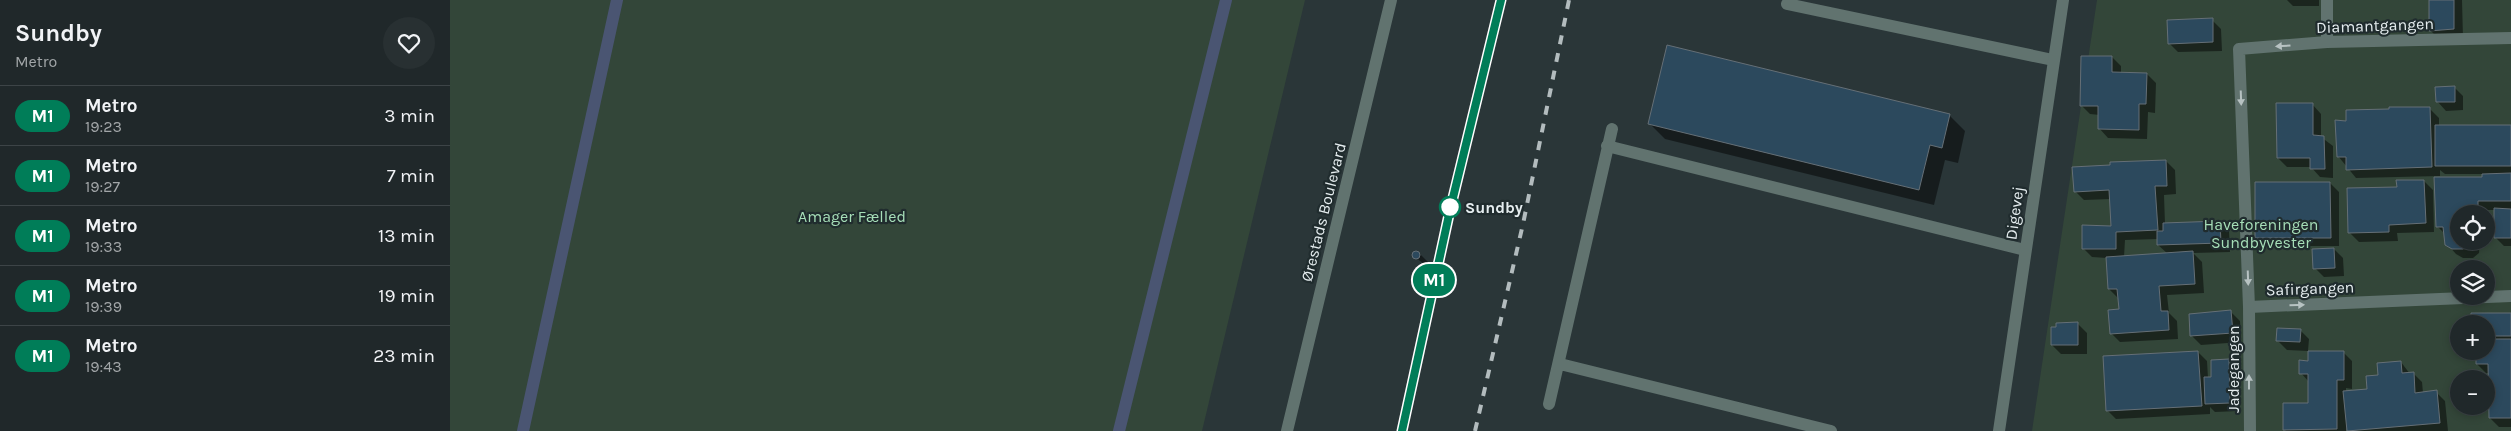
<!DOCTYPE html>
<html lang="en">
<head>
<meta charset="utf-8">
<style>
  :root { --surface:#20282a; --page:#283032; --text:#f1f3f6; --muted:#a2a6a8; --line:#3d4447 }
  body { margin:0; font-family:Karla,sans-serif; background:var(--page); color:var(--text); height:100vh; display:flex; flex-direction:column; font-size:19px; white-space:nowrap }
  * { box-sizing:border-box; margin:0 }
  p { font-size:16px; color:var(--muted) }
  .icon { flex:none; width:28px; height:28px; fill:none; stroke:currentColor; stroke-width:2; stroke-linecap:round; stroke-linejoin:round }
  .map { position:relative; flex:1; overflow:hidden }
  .sheet { display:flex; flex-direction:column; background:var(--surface); width:450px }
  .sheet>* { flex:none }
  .badge { padding:0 10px; border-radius:16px; font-size:18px; line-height:32px }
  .tools { position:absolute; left:2000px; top:205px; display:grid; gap:10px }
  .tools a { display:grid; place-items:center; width:45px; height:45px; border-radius:50%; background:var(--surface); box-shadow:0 2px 8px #0003,0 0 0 1px var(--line); font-size:25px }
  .map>.badge { position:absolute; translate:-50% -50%; box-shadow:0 0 0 2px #fff }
  .round { display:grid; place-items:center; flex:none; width:52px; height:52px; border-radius:26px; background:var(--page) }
  .summary { display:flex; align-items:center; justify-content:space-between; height:85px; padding:0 15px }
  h1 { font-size:24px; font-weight:700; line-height:38px }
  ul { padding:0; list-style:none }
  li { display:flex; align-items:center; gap:15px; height:60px; padding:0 15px; border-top:1px solid var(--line) }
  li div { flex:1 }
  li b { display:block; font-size:19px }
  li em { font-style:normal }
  li .badge { min-width:55px; font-weight:700; text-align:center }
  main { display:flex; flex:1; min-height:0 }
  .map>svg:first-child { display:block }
  .green { fill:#334639; fill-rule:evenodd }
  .shadow { fill:#0007; fill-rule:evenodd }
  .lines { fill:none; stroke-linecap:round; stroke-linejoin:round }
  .stream { stroke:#4a5572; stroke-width:12 }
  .building { fill:#2c495d; stroke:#656f76 }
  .service { stroke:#61736f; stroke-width:12 }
  .pedestrian { stroke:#61736f; stroke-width:12 }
  .minor { stroke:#61736f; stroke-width:12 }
  .tertiary { stroke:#61736f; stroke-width:12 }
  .rail { stroke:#b3bcbe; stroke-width:4; stroke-dasharray:9 9; stroke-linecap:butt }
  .oneway { fill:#b7c2c2 }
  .line-casing { stroke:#fff; stroke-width:11 }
  .line { stroke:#007d58; stroke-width:8 }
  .stop-dot { fill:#fff; stroke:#007d58; stroke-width:2.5 }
  .labels { text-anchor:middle; stroke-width:4.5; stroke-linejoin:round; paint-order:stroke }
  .street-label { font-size:16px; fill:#e5edef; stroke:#202c2e }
  .stop-label { font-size:16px; font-weight:bold; fill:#e5edef; stroke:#202c2e; text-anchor:start }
  .park-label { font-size:16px; fill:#a6deb8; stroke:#202c2e }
</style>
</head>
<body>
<main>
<section class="sheet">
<div class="summary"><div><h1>Sundby</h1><p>Metro</p></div><a class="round"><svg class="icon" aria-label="heart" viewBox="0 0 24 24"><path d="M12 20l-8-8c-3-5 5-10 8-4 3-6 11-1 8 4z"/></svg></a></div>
<ul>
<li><span class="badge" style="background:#007d58;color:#fff">M1</span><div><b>Metro</b><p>19:23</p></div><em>3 min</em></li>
<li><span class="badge" style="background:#007d58;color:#fff">M1</span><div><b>Metro</b><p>19:27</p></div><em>7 min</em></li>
<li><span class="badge" style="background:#007d58;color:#fff">M1</span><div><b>Metro</b><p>19:33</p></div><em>13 min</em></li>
<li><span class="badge" style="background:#007d58;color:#fff">M1</span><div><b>Metro</b><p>19:39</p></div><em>19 min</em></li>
<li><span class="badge" style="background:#007d58;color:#fff">M1</span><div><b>Metro</b><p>19:43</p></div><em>23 min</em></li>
</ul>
</section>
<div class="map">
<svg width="2061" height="431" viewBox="0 0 2061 431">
  <rect width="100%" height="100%" fill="#2a3638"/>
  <path class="green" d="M0 0H855L752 431H0Z
    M1647 0H2061V431H1582ZM2009 214H2036V241H2009ZM2009 269H2036V296H2009ZM2009 324H2036V351H2009ZM2009 379H2036V406H2009Z"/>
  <path class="shadow" d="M1837 0H1869V6H1843Z
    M1980 0H2012L2013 38 1989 39 1980 30Z
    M1762 20 1771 29 1772 51 1728 52 1719 43Z
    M1662 57 1671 66V74H1697L1706 83 1705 113 1698 112 1697 139 1658 138 1649 128 1650 115 1640 114 1631 105Z
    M2004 87 2013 96V110L1996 111 1987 101Z
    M1862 104 1871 114V137L1883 146V178L1870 177 1861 167H1837L1828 158Z
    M1980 109 1989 118V126H2061V246H2054L2045 237V210H2036V214H2009V241H2030L2029 253 2023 258H2013L2006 254 1997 244 1995 234 1987 226 2033 179V174H1995L1990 170V176L1906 178 1888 156 1897 122Z
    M1499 115 1515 131 1508 163 1495 160 1484 205 1215 139 1199 123Z
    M1716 161 1725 170 1726 194 1714 195 1715 224 1770 222 1779 231 1780 252 1743 253 1752 262 1754 293 1717 295 1719 313 1727 321 1728 339 1670 342 1661 333 1670 310 1668 298 1659 289 1657 258 1642 257 1633 248 1662 227 1661 199 1634 200 1625 191ZM1708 239V245L1718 254 1674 257 1675 240Z
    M1974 181 1983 190 1984 232 1947 233 1948 241 1909 242 1900 233 1948 188Z
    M1880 183 1889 192V246H1816L1807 237Z
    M1884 249 1893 258 1894 276 1874 277 1865 268Z
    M965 253 970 254 979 263 978 267 965 257Z
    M1781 312 1790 321 1791 342 1751 345 1742 336 1740 315Z
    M2061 314V427H2049L2040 418 2039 373H2036L2027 364 2036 351V324Z
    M1628 324 1637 333V354H1611L1602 345 1607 329Z
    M1850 330 1859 339 1858 351 1837 350 1828 341Z
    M1748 352 1757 361 1758 378H1763L1778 361 1787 370 1789 411 1765 412 1760 407V414L1666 419 1657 410Z
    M1893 352 1902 361V389L1896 388V392L1918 390 1930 376 1951 362 1960 374 1963 373 1972 382 1973 393 1986 392 1995 401 1998 431H1899L1896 428V431H1836L1834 429 1860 404 1859 382 1851 373 1859 362Z"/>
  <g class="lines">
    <path class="stream" d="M73 431 167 0
      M669 431 776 0"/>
  </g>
  <path class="building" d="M1979 0H2004V29L1979 31Z
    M1763 18V42L1718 44 1717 20Z
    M1217 45 1500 114 1492 148 1480 145 1469 190 1198 124Z
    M1631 56H1662V72L1697 73 1696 104H1689V130L1648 129V106H1630Z
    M2005 86V102H1986L1985 87Z
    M1826 103H1863V135L1874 136 1875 169H1860V158H1827Z
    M1939 107H1980L1982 167 1896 170V157H1887L1885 120 1896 121V110L1939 109Z
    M1985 125H2061V166H1985Z
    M1716 160 1717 186H1705L1708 230 1666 232V249H1632V225L1661 226 1659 190 1624 192 1622 167 1660 165V162Z
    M2061 173V201H2028V214H2009V241H2020V244L2013 249H2002L1995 245 1993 227H1986L1984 177H2032V174Z
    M1946 180H1974L1976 223 1939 225V232L1898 233 1897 188 1947 187Z
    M1805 182H1880L1881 238H1805Z
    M2044 208 2061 209V238H2044Z
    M1770 221 1771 243 1707 245V231H1713V223Z
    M1884 248 1885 268 1863 269 1862 249Z
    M1743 251 1745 284 1709 286 1711 311H1718L1719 330 1660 334 1658 310 1669 309 1667 289H1658L1656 257Z
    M962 255a4 4 0 1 1 8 0a4 4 0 1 1-8 0Z
    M1781 310 1783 333 1740 336 1739 314Z
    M2021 313H2061V336H2036V324H2021Z
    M1628 322V345H1601V327H1606V323Z
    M1827 328 1851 329 1850 342 1826 341Z
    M2040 339H2061V418H2039L2038 364H2026V351H2036V345L2040 346Z
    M1748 351 1752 406 1656 411 1653 356Z
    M1858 351H1894V380H1887V429L1833 430V403H1858V374H1849V360L1858 361Z
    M1779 359 1780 403 1755 404 1754 377H1761V360Z
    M1951 361 1952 373 1964 372 1965 393 1987 390 1990 423 1897 431 1893 391 1917 389 1916 376 1928 375 1927 363Z"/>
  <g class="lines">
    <path class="service" d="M1877 0V42
      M1337 4 1603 60
      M1799 307 2061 296
      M1800 431 1799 307 1789 49 1877 42 2061 38"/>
    <path class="pedestrian" d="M1157 146 1575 250
      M1110 364 1381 431
      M1099 404 1162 129"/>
    <path class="minor" d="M1549 431 1613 0"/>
    <path class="tertiary" d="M837 431 941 0"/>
    <path class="rail" d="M952 431 1000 210 1051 0
      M1025 431 1073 224 1119 0"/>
  </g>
  <defs><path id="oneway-solid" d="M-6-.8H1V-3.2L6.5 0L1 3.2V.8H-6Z" transform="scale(1.25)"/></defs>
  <g class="oneway">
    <use href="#oneway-solid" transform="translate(1833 46) rotate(176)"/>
    <use href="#oneway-solid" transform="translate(1791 98) rotate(88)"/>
    <use href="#oneway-solid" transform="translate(1798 278) rotate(88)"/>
    <use href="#oneway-solid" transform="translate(1847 305) rotate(-2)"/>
    <use href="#oneway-solid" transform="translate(1799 382) rotate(-90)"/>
  </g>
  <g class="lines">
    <g class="line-casing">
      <path id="line" d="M952 431 1000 210 1051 0"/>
    </g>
    <use href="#line" class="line"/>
  </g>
  <circle class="stop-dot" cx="1000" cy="207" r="10"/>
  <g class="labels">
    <g class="street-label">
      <text transform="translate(1925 25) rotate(-2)" y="6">Diamantgangen</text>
      <text transform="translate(873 212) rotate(-76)" y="6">Ørestads Boulevard</text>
      <text transform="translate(1564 213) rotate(-82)" y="6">Digevej</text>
      <text transform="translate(1860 288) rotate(-2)" y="6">Safirgangen</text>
      <text transform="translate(1783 369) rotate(-90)" y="6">Jadegangen</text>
    </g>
    <g class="stop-label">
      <text x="1015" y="213">Sundby</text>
    </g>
    <g class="park-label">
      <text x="402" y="222">Amager Fælled</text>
      <text x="1811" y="230">Haveforeningen<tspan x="1811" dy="18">Sundbyvester</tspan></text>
    </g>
  </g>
</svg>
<div class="tools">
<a><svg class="icon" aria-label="locate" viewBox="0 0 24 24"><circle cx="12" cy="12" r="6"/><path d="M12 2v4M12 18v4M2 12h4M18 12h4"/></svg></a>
<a><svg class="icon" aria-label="layers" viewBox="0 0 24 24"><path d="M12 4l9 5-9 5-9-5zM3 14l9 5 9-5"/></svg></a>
<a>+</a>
<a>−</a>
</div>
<b class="badge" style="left:984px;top:280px;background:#007d58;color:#fff">M1</b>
</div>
</main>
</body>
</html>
